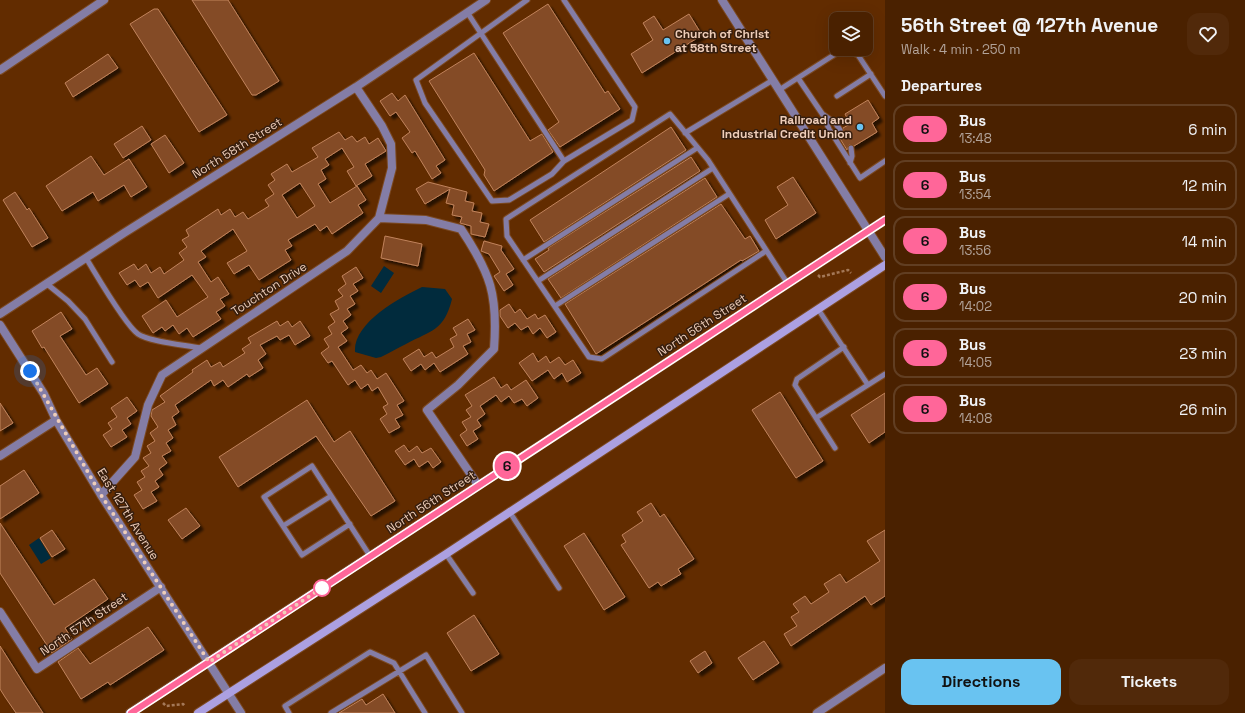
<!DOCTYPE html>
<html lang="en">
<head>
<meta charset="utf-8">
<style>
  :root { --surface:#4a2100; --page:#51290a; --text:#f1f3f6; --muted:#b2a399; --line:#613e22; --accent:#69c3f1 }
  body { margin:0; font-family:"Space Grotesk",sans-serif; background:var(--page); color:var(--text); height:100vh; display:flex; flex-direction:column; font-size:15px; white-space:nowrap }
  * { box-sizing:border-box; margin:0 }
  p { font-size:13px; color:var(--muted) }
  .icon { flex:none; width:22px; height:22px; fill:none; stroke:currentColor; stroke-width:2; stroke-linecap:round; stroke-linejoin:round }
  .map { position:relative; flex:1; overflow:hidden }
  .drawer { display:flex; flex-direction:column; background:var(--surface); width:360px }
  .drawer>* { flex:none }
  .badge { padding:0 8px; border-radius:13px; font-size:14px; line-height:26px }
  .fabs { position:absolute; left:829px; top:12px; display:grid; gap:8px }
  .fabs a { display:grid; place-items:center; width:44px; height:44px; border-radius:8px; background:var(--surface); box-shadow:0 4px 16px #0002,0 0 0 1px var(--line); font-size:20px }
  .you { position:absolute; width:20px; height:20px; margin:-10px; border:3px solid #fff; border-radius:50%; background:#1a73e8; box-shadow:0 0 0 6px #1a73e833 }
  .map>.badge { position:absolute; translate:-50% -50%; box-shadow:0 0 0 2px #fff }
  h2 { padding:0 16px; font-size:15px; line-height:36px }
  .round { display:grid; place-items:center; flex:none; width:42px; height:42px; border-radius:12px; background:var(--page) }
  .headline { display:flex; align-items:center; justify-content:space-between; height:68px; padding:0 16px }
  h1 { font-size:19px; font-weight:600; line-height:30px }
  .cta { display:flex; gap:8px; margin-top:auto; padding:8px 16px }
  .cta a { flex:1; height:46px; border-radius:12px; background:var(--accent); color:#111; font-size:16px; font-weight:600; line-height:46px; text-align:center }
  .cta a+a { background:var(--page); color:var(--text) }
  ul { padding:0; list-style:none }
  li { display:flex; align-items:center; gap:12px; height:50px; margin:0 8px 6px; padding:0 8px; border:2px solid var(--line); border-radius:12px }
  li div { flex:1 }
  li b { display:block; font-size:15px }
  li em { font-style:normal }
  li .badge { min-width:44px; font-weight:700; text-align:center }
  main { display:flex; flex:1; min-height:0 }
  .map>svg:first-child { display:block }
  .water { fill:#012b3d }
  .building { fill:#844b25; stroke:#c1835c; fill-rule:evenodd; filter:url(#shadow) }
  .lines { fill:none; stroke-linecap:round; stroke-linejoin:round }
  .service-casing { stroke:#7b4921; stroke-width:7 }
  .minor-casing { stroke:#7b4921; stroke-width:10 }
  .secondary-casing { stroke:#7b4921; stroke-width:10 }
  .path { stroke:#a47857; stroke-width:2.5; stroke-dasharray:3 2; stroke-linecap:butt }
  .service { stroke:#847da6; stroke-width:5 }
  .minor { stroke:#847da6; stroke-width:8 }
  .secondary { stroke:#aca0e1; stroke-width:8 }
  .line-casing { stroke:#fff; stroke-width:9 }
  .line { stroke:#f69; stroke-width:6 }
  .walk { stroke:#eecdb9; stroke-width:4; stroke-dasharray:0 7.2 }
  .poi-dot { fill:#69c3f1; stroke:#361e0e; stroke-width:1.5 }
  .stop-dot { fill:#fff; stroke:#f69; stroke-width:2 }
  .labels { text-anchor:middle; stroke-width:3; stroke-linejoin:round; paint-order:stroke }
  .poi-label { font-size:12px; font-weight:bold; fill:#eecdb9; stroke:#361e0e; text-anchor:start }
  .street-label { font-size:12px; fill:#eecdb9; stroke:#361e0e }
</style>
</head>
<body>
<main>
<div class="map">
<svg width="885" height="713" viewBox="0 0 885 713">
  <defs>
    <filter id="shadow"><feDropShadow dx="3.5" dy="3.5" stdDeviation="1" flood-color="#0009"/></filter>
  </defs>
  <rect width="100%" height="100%" fill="#622c00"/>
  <path class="water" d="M384 266 394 273 381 293 371 286Z
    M422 287 445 289 452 299C444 331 432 330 406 344 397 348 390 353 381 357L376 358 355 352C353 323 399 298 422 287Z
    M39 538 51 558 41 564 29 545Z"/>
  <path class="building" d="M192 0H228L279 81 256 95H252Z
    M548 4 605 93 608 91 620 109 560 147 548 130 559 122 503 33Z
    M154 9H158L227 115 199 132 130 24Z
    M689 14 702 35 642 73 631 54 653 40 643 23 654 16 663 30Z
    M474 53 530 141 542 134 553 152 494 191 484 175 485 170 429 81Z
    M108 54 118 68 73 97 65 83Z
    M392 93 398 101 405 95 445 160 436 166 441 173 432 179 415 151 412 153 402 138 410 132 396 112 390 116 380 101Z
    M868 100 879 118 872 123 877 132 854 146 849 145 847 150 836 132 842 134 843 128 850 124 845 114Z
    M142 126 151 140 123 158 114 144Z
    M671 127 686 150 544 242 530 220Z
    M339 132 345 140 352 136 357 142 365 137 369 144 378 138 386 151 365 164 372 176 356 186 347 171 354 167 342 148 325 159 329 165 321 170 326 179 318 184 330 203 357 186 366 200 358 205 363 213 332 234 327 226 320 231 315 224 288 240 292 246 285 250 291 260 259 280 249 265 234 274 227 263 247 251 233 229 201 251 206 257 198 262 211 282 218 277 229 294 220 299 225 306 216 312 221 319 193 337 187 328 179 334 173 325 165 331 162 327 153 333 142 316 166 300 177 317 208 297 192 275 158 298 148 282 140 287 135 280 127 285 119 273 134 264 138 270 146 264 151 273 160 267 164 274 184 260 179 253 187 247 182 240 189 236 186 230 218 209 221 215 230 209 235 217 243 212 248 219 269 206 265 200 274 194 268 185 275 180 271 174 287 164 292 172 318 157 312 148ZM300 183 315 206 297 218 282 195Z
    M165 135 184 163 169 173 151 144Z
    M91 156 104 175 129 159 147 187 131 197 124 185 98 201 93 192 62 211 46 186Z
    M691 157 700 171 544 272 535 259 549 250 548 248Z
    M793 177 816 213 776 239 765 220 788 205 777 187Z
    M705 178 717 197 561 298 548 279Z
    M428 182 467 192 465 201 474 203 472 211 482 213 480 222 489 224 485 237 471 234V226L460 223 462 217 452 215 454 205 446 203 450 189 425 204 416 189Z
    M15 192 27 210 29 208 48 238 32 247 3 200Z
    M721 204 745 239 750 236 759 251 742 261 741 260 596 354 565 304Z
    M385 236 422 244 418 266 381 258Z
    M484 241 502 246 501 250 514 269 506 274 513 285 504 291 494 276 500 272 489 254 481 251Z
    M356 267 363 278 353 284 358 291 350 296 355 304 347 309 351 315 343 321 348 328 341 333 347 341 338 347 353 370 361 365 367 373 371 370 377 379 386 373 404 401 397 405 403 415 395 419 400 427 389 433 380 419 387 414 383 407 388 404 378 387 372 391 368 384 361 389 355 380 348 385 332 361 328 363 321 353 329 347 324 339 332 334 328 327 335 322 330 314 339 309 335 301 343 296 338 290 346 284 342 276Z
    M509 304 515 313 520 309 527 319 535 314 538 319 545 315 556 332 547 338 540 328 533 334 528 326 521 330 515 323 508 328 500 316V310Z
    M61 312 72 329 60 336 86 375 97 368 108 384 79 403 44 347 42 348 32 331Z
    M468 319 475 330 467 334 471 342 463 346 468 354 440 372 434 363 425 370 421 364 411 371 403 359 419 349 424 357 432 352 436 358 454 347 450 339 457 335 453 328Z
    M277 321 280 326 288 321 292 327 300 321 310 336 295 345 289 335 280 340 277 336 260 345 266 354 258 360 263 368 249 377 247 374 228 387 223 380 214 386 211 380 175 405 179 412 172 417 176 425 168 430 173 438 166 443 171 451 162 456 167 463 159 469 163 475 155 481 159 487 151 492 157 501 143 509 134 495 142 490 137 482 145 477 141 471 149 466 143 458 151 453 147 446 155 441 150 433 158 427 151 416 152 410 165 402 160 396 193 372 192 370 207 360 211 367 220 362 223 367 245 353 242 349 251 343 248 338Z
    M533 353 538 362 546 356 550 363 559 357 565 365 573 360 581 373 567 382 562 373 554 379 548 370 532 381 519 363Z
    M494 377 501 388 507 384 511 390 526 380 538 398 527 406 522 399 514 403 509 396 501 402 496 395 480 406 485 414 477 420 481 426 473 431 478 439 467 446 460 435 467 430 462 422 471 417 466 410 472 406 465 395Z
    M780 392 823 461 796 478 752 410Z
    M885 393V432L869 443 851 415Z
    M127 397 137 411 127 418 131 424 122 430 127 437 111 447 103 435 112 429 108 423 117 417 111 408Z
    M307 400 334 442 350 431 395 501 371 516 316 436 238 487 219 457Z
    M0 403 13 423 0 431Z
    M404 445 409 452 417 446 422 453 431 448 441 462 433 468 428 461 419 467 414 459 405 465 395 451Z
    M24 470 39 493 0 519V486Z
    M651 503 660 517 664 514 694 559 678 569 681 574 661 586 658 582 649 588 621 545 626 542 622 535 643 521 637 512Z
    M186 508 200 526 182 539 168 520Z
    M0 523 54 605 94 579 108 599 65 628 72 639 52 653 0 573Z
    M52 530 65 549 52 557 40 538Z
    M885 530V596L871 605 865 596 791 646 784 634 797 626 791 617 799 612 793 604 805 596 811 604 829 592 824 584 840 574 846 583 880 561 867 541Z
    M584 533 625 597 604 610 564 546Z
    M474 615 499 654 471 671 447 633Z
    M148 627 164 650 110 685 108 682 81 699 58 662 78 648 90 664Z
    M764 641 779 663 753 680 738 658Z
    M0 646 24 684 43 713H16L5 697 0 689Z
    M705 651 712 663 698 673 690 661Z
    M383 694 395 713H339L362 699 366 705Z"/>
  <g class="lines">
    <g class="service-casing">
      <path id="service" d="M527 0 416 80 425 103 492 201 509 200 552 174 564 161 632 120 635 107 564 0
        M467 12 564 161
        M798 78 823 115 829 129 860 178 885 161
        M779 90 840 51H848L858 55 885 96
        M837 96 871 74
        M824 115 836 124 840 130
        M685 133 773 80
        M850 163 852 156 851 148
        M766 251 602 359 589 357 507 236 506 219 670 114 708 160 788 284
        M86 258C96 274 125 325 138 334 150 342 185 345 200 348
        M523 260 697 148
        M538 281 713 168
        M47 284 68 301 85 319 112 362
        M555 306 729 194
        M818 309 868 385
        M816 418 885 374
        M835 448 795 385 797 379 844 347
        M509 511 559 588
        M350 524 302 555 264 497 312 466 370 556
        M283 526 331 496
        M446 554 473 593
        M289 713 285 706 370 652 394 663 425 713
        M331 713 426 655 462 713"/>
    </g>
    <g class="minor-casing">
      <path id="minor" d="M722 0 885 257
        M0 70 104 0
        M379 218 426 220 461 229C491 274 498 295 494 349L458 385 427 410 478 485
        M0 314 124 233 356 87 486 0
        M0 325 44 394 56 420 101 495 241 713
        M0 456 56 420
        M101 495 135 457 148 405 162 375 347 251 379 218 392 168 391 144 382 126 356 87
        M0 612 37 669 161 587
        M817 713 885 668"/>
    </g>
    <g class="secondary-casing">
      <path id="secondary" d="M130 713 885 220
        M198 713 446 554 885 265"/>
    </g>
    <path class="path" d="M818 275 820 277 848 270 851 273
      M163 703 166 706 183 704 185 706"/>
    <use href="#service" class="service"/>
    <use href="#minor" class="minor"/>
    <use href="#secondary" class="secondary"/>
  </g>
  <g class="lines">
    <g class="line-casing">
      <path id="line" d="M131 713 885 220"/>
    </g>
    <use href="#line" class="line"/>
    <path class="walk" d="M30 371 101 495 209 662 322 588"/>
  </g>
  <g class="poi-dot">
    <circle cx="667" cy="41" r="4"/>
    <circle cx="860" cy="127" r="4"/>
  </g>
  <circle class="stop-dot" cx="322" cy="588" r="8"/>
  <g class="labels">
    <g class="poi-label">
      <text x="675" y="38">Church of Christ<tspan x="675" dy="14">at 58th Street</tspan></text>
      <text x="852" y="124" text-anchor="end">Railroad and<tspan x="852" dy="14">Industrial Credit Union</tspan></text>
    </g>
    <g class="street-label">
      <text transform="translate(237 148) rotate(-32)" y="4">North 58th Street</text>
      <text transform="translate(269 289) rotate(-33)" y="4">Touchton Drive</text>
      <text transform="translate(702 325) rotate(-33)" y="4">North 56th Street</text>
      <text transform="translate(431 502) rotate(-33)" y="4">North 56th Street</text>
      <text transform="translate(128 514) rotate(58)" y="4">East 127th Avenue</text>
      <text transform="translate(84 624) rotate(-34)" y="4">North 57th Street</text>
    </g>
  </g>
</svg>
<div class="fabs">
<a><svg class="icon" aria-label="layers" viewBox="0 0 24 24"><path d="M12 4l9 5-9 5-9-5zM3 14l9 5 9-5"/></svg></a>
</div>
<div class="you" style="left:30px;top:371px"></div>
<b class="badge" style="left:507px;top:466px;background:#f69;color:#111">6</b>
</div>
<section class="drawer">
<div class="headline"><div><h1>56th Street @ 127th Avenue</h1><p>Walk · 4 min · 250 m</p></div><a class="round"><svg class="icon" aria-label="heart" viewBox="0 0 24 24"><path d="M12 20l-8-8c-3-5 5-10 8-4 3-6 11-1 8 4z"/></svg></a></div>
<h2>Departures</h2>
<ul>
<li><span class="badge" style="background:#f69;color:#111">6</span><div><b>Bus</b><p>13:48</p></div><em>6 min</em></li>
<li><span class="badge" style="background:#f69;color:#111">6</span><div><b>Bus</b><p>13:54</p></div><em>12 min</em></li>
<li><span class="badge" style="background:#f69;color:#111">6</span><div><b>Bus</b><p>13:56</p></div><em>14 min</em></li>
<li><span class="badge" style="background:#f69;color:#111">6</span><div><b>Bus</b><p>14:02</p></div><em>20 min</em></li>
<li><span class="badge" style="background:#f69;color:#111">6</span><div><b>Bus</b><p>14:05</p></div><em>23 min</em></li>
<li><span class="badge" style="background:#f69;color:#111">6</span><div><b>Bus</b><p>14:08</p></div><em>26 min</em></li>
</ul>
<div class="cta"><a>Directions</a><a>Tickets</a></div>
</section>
</main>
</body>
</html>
